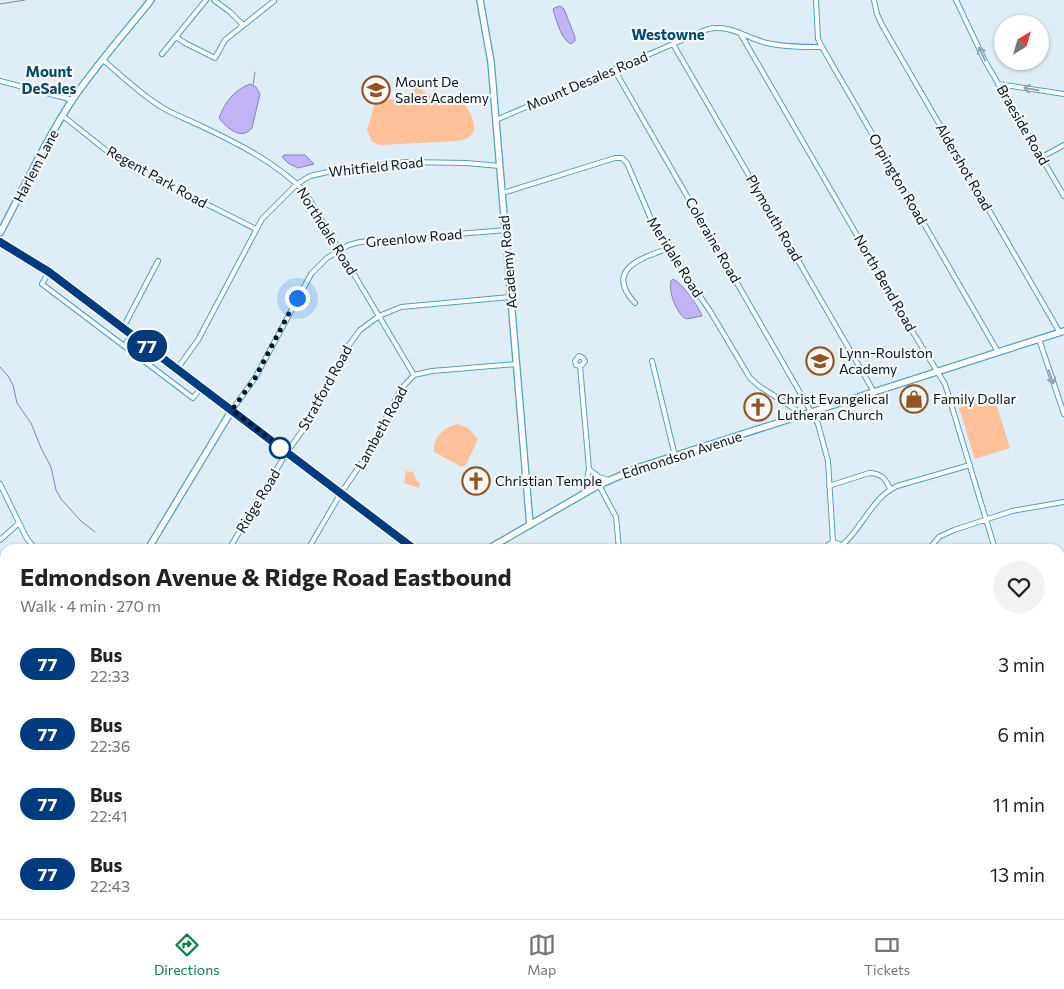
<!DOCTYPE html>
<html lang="en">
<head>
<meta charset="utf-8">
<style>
  :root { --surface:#fff; --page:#f2f2f2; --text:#222; --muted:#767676; --line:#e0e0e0; --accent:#0b8043 }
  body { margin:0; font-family:Commissioner,sans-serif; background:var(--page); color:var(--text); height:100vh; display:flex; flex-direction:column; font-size:19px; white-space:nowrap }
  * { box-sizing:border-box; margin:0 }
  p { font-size:16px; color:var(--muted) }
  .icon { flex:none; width:28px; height:28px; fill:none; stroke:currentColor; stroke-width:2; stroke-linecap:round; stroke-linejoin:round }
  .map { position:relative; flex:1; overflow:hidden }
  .side { position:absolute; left:0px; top:544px; width:1065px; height:376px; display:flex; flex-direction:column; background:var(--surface); border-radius:15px 15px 0 0; box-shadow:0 1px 4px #0004 }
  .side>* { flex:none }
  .badge { padding:0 10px; border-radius:16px; font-size:18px; line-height:32px }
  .needle { width:32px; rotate:37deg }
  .fabs { position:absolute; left:994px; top:15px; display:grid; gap:10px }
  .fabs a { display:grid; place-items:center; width:55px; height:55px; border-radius:50%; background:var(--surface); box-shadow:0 1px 4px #0004; font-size:25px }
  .you { position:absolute; width:25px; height:25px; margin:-12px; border:4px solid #fff; border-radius:50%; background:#1a73e8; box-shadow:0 0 0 8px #1a73e833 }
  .map>.badge { position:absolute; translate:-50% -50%; box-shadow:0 0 0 2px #fff }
  .round { display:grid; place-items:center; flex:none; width:52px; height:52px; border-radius:26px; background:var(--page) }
  .head { display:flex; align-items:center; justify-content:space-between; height:85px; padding:0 20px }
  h1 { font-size:24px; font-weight:700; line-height:38px }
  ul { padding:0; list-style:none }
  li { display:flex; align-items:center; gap:15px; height:70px; padding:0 20px }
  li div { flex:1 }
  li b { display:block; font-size:19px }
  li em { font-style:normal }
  li .badge { min-width:55px; font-weight:700; text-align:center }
  .tabs { display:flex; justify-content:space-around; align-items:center; height:70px; border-top:1px solid var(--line); background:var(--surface); font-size:14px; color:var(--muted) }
  .tabs a { display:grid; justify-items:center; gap:2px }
  .tabs .active { color:var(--accent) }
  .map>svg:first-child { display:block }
  .green { fill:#fdc099 }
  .water { fill:#c1b3f5; stroke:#8783b5 }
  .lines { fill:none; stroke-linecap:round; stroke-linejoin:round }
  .stream { stroke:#8783b5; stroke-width:1 }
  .street-casing { stroke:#509fc9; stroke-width:6 }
  .secondary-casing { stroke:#509fc9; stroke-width:8 }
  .primary-casing { stroke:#509fc9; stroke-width:9 }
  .street { stroke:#fff; stroke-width:4 }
  .secondary { stroke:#fff; stroke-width:5.5 }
  .primary { stroke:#fff; stroke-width:6 }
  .oneway { stroke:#99a1a6 }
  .line-casing { stroke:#fff; stroke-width:11 }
  .line { stroke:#003b80; stroke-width:8 }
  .walk { stroke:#001420; stroke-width:5; stroke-dasharray:0 9 }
  .stop-dot { fill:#fff; stroke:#003b80; stroke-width:2.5 }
  .labels { text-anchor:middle; stroke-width:4.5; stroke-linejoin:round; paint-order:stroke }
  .street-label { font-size:14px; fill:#001420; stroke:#f8f8f8 }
  .poi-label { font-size:14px; fill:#001420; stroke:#f8f8f8; text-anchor:start }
  .neighbourhood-label { font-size:15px; font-weight:bold; fill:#034b68; stroke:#f8f8f8 }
</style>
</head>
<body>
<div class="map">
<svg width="1064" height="919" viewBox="0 0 1064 919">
  <rect width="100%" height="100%" fill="#deedf6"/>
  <path class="green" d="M417 87 434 98 457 97 462 99C471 114 486 136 458 141L380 145 372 142 367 130 375 103 379 100 401 99Z
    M994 397 1010 448 975 459 959 408Z
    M458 424 468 428 478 439 466 465 462 467 434 452C433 437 444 427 458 424Z
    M406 471 413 472 416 480 420 483 419 488 404 483Z"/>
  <path class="water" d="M560 6 564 9 575 37V41L571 44C560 38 557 21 553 10L554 8Z
    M250 84 256 87 260 94 252 128C241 141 227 128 219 118 225 102 234 90 250 84Z
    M284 155H305L314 164 298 168 288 163 282 157Z
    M673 279C682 283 699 307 702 316L686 319C677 314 668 292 671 281Z"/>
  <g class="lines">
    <path class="stream" d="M0 4 25 0
      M253 85 255 72
      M0 367 8 376 13 385 17 403 31 423 41 448 51 467 56 490 61 499 81 521 95 532
      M914 919V915"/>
    <g class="street-casing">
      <path id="street" d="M214 0 230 12 243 25
        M816 0 818 39 822 47 998 352
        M874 0 877 14 882 25 1060 333
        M956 0 985 61 1064 196
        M740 33 914 334 945 384 995 549
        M176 37 185 43 215 58 225 40 274 1
        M673 44 874 392
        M162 54 206 0
        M103 60C122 76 141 95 163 108 175 115 189 120 201 126 237 143 277 163 305 192L414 375
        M614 69 818 424 828 461 833 542
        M0 81 73 100
        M998 84 1064 94
        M63 116 117 159 256 229
        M496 120 708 29C730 24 746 38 767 43 785 47 803 47 822 47
        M1042 157 1064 145
        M503 193 615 158H622L627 163 657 233 710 311 750 378 759 386 804 415
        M49 272 42 284 193 398 201 388
        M635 303C604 270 641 258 667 249
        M123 328 158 261
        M1039 339 1064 414
        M124 346 132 335
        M652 361 675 456
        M580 366 582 365 585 361 583 358 579 356 575 361 576 365 580 366 589 469 584 493
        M177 369 198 340 262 219 297 184 310 176 328 172 405 162 466 163 500 166
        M232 410 255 378 311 274 327 258 349 245 360 242 506 230
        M589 469 599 477 609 480
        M0 484 26 537 35 549
        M599 485 616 517 619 549
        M829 486 869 473C881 473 886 479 890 489
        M0 540 19 523
        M840 547C862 530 871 498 897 486L970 465
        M229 549 287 452 307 424 346 349 360 330 379 316 401 307 511 297
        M308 549 341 493 365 458 401 389 414 375 432 371 517 364
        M816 549 828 547
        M828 549V545L833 542 839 544V549
        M929 549 939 537 954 530 1012 511 1064 502
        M1060 649 1064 648
        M0 664 5 656
        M1060 750 1064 759
        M1060 820 1064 819
        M1060 884 1064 882
        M337 915V919
        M440 915 441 919
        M1 919 5 903
        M154 919 155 915
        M269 919V915
        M576 919 577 915
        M590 919 591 915
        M661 919 663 915
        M736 919 737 915
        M902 919V915
        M1004 919 1010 915"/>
    </g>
    <g class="secondary-casing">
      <path id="secondary" d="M480 0 491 62 530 525
        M0 233C24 188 45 141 73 99 97 64 125 33 151 0
        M0 242 49 272 414 549
        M148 549 232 410
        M488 549 599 485 640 467 1064 331
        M0 794 5 786
        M98 919 99 915"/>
    </g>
    <g class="primary-casing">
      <path id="primary" d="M0 886 5 887
        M117 915 135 919"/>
    </g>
    <use href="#street" class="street"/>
    <use href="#secondary" class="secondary"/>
    <use href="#primary" class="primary"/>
  </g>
  <defs><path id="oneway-shaft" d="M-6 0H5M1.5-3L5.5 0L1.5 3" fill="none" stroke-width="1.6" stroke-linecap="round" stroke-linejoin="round" transform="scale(1.25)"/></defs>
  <g class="oneway">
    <use href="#oneway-shaft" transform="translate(982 54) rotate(-115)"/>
    <use href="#oneway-shaft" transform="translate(1031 89) rotate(-171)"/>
    <use href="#oneway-shaft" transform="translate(1051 377) rotate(71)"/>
  </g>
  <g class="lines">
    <g class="line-casing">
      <path id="line" d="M0 242 49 272 414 549"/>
    </g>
    <use href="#line" class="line"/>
    <path class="walk" d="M280 448 287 452 232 410 255 378 297 298"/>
  </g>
  <defs>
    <g id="school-ring" transform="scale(1.4375)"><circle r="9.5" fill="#f8f8f8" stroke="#965322" stroke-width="1.5"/><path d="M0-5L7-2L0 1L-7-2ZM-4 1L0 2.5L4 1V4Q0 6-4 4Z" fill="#965322"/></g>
    <g id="shop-ring" transform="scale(1.4375)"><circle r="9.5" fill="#f8f8f8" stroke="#965322" stroke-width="1.5"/><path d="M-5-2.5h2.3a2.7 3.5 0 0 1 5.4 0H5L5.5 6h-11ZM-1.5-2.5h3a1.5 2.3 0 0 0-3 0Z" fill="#965322"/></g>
    <g id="church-ring" transform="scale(1.4375)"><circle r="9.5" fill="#f8f8f8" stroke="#965322" stroke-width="1.5"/><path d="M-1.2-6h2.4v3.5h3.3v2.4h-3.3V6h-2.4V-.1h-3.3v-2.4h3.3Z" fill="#965322"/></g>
  </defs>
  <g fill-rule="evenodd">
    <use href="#school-ring" x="376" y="90"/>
    <use href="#school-ring" x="820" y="361"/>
    <use href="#shop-ring" x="914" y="399"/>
    <use href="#church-ring" x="758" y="407"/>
    <use href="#church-ring" x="476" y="481"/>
  </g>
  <circle class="stop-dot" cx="280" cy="448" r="10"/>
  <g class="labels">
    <g class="street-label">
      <text transform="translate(587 81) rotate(-23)" y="5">Mount Desales Road</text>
      <text transform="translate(1023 125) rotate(60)" y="5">Braeside Road</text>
      <text transform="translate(36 166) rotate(-62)" y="5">Harlem Lane</text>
      <text transform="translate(376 167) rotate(-6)" y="5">Whitfield Road</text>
      <text transform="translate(964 167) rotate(60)" y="5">Aldershot Road</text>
      <text transform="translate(157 177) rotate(29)" y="5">Regent Park Road</text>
      <text transform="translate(898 179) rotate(60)" y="5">Orpington Road</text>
      <text transform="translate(774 218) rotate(60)" y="5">Plymouth Road</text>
      <text transform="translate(327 231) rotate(58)" y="5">Northdale Road</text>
      <text transform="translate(414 238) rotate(-5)" y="5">Greenlow Road</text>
      <text transform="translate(713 240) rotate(60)" y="5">Coleraine Road</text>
      <text transform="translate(675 257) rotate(58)" y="5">Meridale Road</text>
      <text transform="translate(508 262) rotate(-95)" y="5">Academy Road</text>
      <text transform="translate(885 283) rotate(60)" y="5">North Bend Road</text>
      <text transform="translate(325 388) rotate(-61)" y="5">Stratford Road</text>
      <text transform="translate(381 428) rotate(-61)" y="5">Lambeth Road</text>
      <text transform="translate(682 455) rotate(-18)" y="5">Edmondson Avenue</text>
      <text transform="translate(258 501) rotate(-59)" y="5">Ridge Road</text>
    </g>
    <g class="poi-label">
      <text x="395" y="87">Mount De<tspan x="395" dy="16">Sales Academy</tspan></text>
      <text x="839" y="358">Lynn-Roulston<tspan x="839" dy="16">Academy</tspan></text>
      <text x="777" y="404">Christ Evangelical<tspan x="777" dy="16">Lutheran Church</tspan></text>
      <text x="933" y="404">Family Dollar</text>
      <text x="495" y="486">Christian Temple</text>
    </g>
    <g class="neighbourhood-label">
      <text x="668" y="40">Westowne</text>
      <text x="49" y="77">Mount<tspan x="49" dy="17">DeSales</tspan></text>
    </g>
  </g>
</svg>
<div class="fabs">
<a><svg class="needle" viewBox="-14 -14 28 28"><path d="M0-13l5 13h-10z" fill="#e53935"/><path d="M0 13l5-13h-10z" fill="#767676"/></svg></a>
</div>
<div class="you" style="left:297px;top:298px"></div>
<b class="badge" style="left:147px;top:346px;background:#003b80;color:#fff">77</b>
<section class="side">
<div class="head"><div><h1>Edmondson Avenue &amp; Ridge Road Eastbound</h1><p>Walk · 4 min · 270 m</p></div><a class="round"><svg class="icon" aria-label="heart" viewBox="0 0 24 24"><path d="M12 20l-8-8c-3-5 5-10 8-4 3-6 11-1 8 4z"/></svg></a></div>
<ul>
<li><span class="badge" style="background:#003b80;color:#fff">77</span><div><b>Bus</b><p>22:33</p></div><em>3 min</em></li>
<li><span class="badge" style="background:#003b80;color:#fff">77</span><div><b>Bus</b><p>22:36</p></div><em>6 min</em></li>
<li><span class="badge" style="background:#003b80;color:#fff">77</span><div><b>Bus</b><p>22:41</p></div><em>11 min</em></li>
<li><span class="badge" style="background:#003b80;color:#fff">77</span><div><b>Bus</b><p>22:43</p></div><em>13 min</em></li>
</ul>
</section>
</div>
<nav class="tabs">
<a class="active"><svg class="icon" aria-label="directions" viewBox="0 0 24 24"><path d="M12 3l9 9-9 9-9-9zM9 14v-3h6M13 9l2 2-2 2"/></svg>Directions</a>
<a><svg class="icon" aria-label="map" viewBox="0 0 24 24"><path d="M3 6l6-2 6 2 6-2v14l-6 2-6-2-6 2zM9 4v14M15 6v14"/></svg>Map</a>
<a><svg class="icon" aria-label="tickets" viewBox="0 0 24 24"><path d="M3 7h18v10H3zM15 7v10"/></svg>Tickets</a>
</nav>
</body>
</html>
